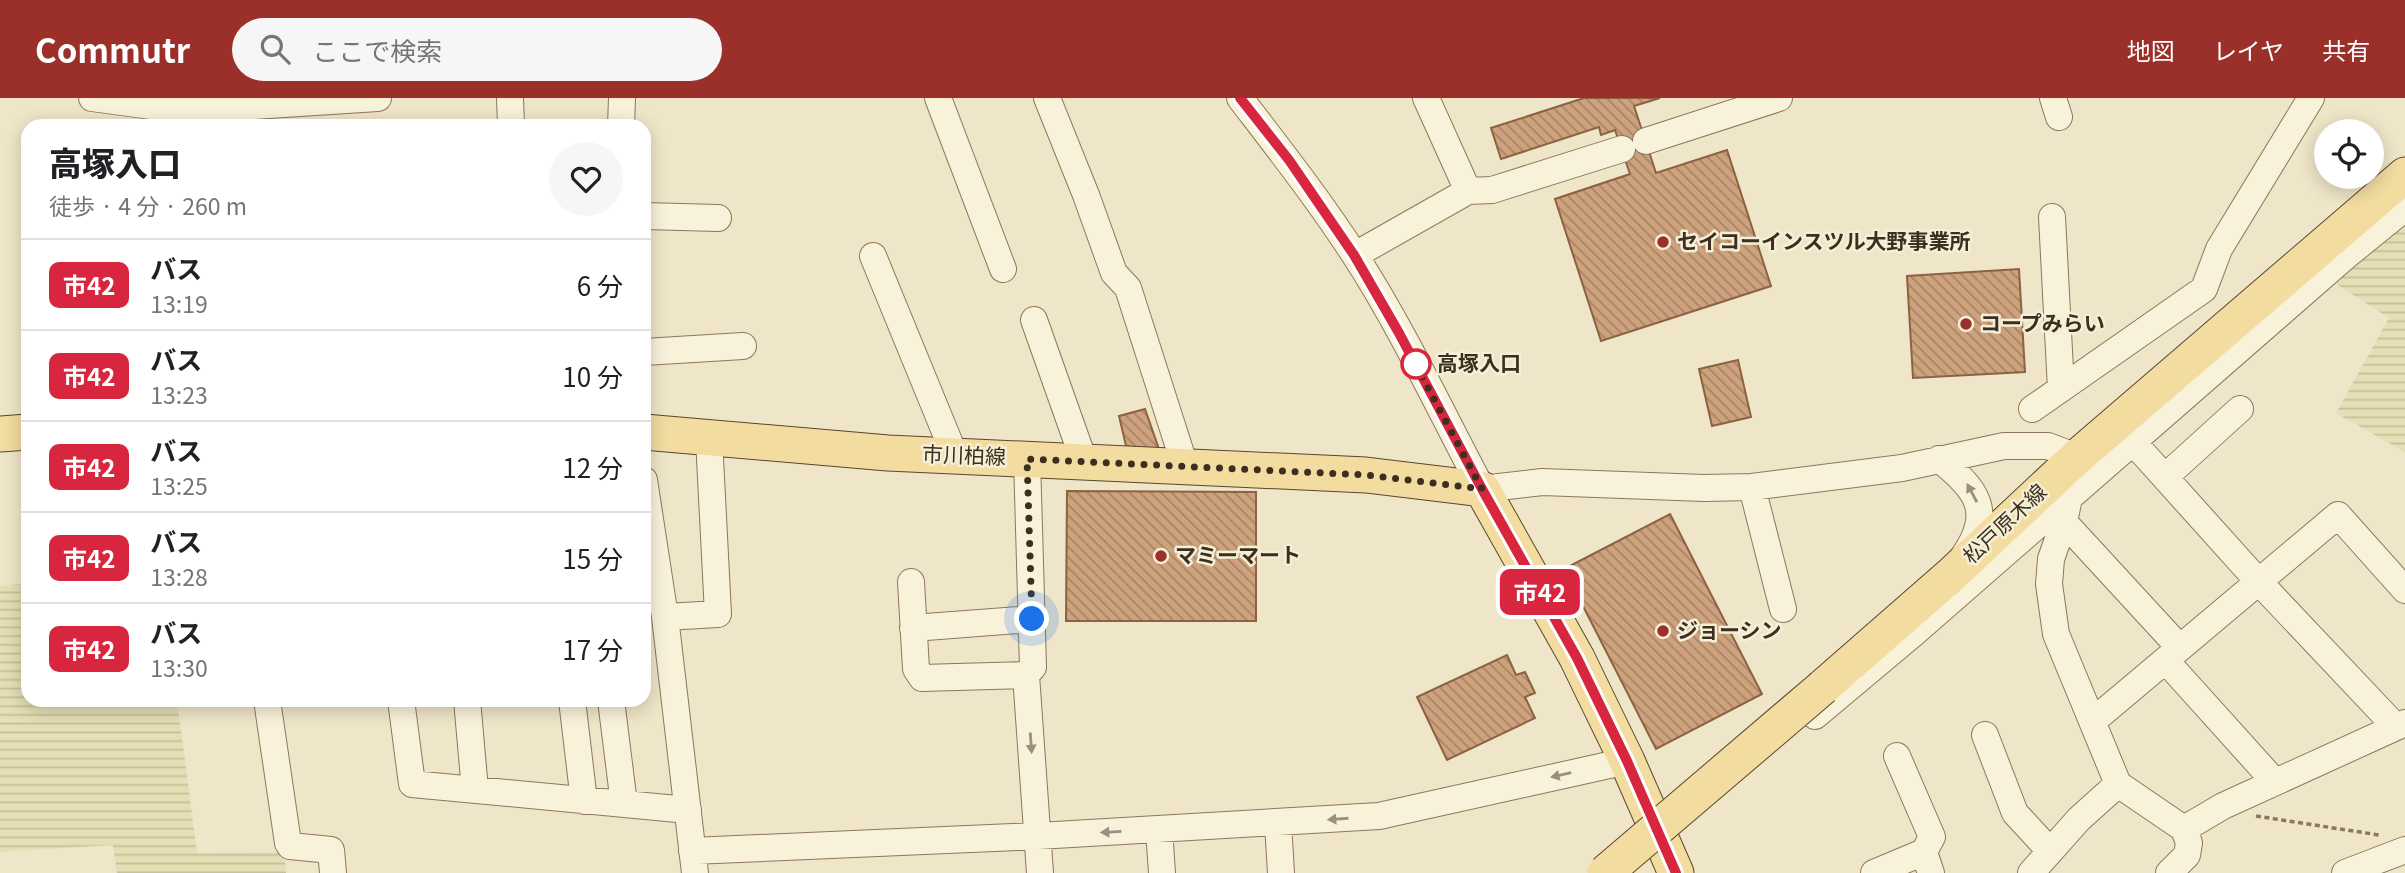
<!DOCTYPE html>
<html lang="ja">
<head>
<meta charset="utf-8">
<style>
  :root { --surface:#fff; --page:#f6f6f6; --text:#202124; --muted:#757577; --line:#e0e0e0; --accent:#9b302b }
  body { margin:0; font-family:Georgia,"Noto Sans JP",serif; background:var(--page); color:var(--text); height:100vh; display:flex; flex-direction:column; font-size:26px; white-space:nowrap }
  * { box-sizing:border-box; margin:0 }
  p { font-size:23px; color:var(--muted) }
  .icon { flex:none; width:38px; height:38px; fill:none; stroke:currentColor; stroke-width:2; stroke-linecap:round; stroke-linejoin:round }
  .map { position:relative; flex:1; overflow:hidden }
  .panel { position:absolute; left:21px; top:21px; width:630px; height:588px; display:flex; flex-direction:column; background:var(--surface); border-radius:21px; box-shadow:0 4px 18px #0003 }
  .panel>* { flex:none }
  .badge { padding:0 14px; border-radius:10px; font-size:24px; line-height:46px }
  .fabs { position:absolute; left:2314px; top:21px; display:grid; gap:14px }
  .fabs a { display:grid; place-items:center; width:70px; height:70px; border-radius:50%; background:var(--surface); box-shadow:0 4px 18px #0003; font-size:35px }
  .you { position:absolute; width:35px; height:35px; margin:-18px; border:5px solid #fff; border-radius:50%; background:#1a73e8; box-shadow:0 0 0 10px #1a73e833 }
  .map>.badge { position:absolute; translate:-50% -50%; box-shadow:0 0 0 4px #fff }
  .round { display:grid; place-items:center; flex:none; width:74px; height:74px; border-radius:37px; background:var(--page) }
  .overview { display:flex; align-items:center; justify-content:space-between; height:119px; padding:0 28px }
  h1 { font-size:33px; font-weight:800; line-height:52px }
  ul { padding:0; list-style:none }
  li { display:flex; align-items:center; gap:21px; height:91px; padding:0 28px; border-top:2px solid var(--line) }
  li div { flex:1 }
  li b { display:block; font-size:26px }
  li em { font-style:normal }
  li .badge { min-width:77px; font-weight:700; text-align:center }
  header { display:flex; align-items:center; gap:42px; box-sizing:border-box; height:98px; padding:0 35px; background:var(--accent); color:#fff }
  header strong { font-size:33px }
  nav { display:flex; gap:38px; margin-inline-start:auto; font-size:24px }
  .search { width:490px; height:63px; background:var(--page); display:flex; align-items:center; gap:18px; box-sizing:border-box; padding:0 24px; border-radius:38px; color:var(--muted); font-size:26px }
  .map>svg:first-child { display:block }
  .farmland { fill:url(#farmland-rules) }
  .building { fill:url(#building-back-hatch); stroke:#8b6242; stroke-width:2 }
  .lines { fill:none; stroke-linecap:round; stroke-linejoin:round }
  .minor-casing { stroke:#8c775c; stroke-width:28 }
  .major-casing { stroke:#5a4530; stroke-width:37 }
  .path { stroke:#8c775c; stroke-width:3.5; stroke-dasharray:5 3.5; stroke-linecap:butt }
  .minor { stroke:#f9f2db; stroke-width:26 }
  .major { stroke:#f2dca0; stroke-width:35 }
  .major-bridge-casing { stroke:#5a4530; stroke-width:37; stroke-linecap:butt }
  .major-bridge { stroke:#f2dca0; stroke-width:35 }
  .oneway { fill:#9a907e }
  .line-casing { stroke:#fff; stroke-width:16 }
  .line { stroke:#d7263d; stroke-width:10 }
  .walk { stroke:#3c2f20; stroke-width:7; stroke-dasharray:0 12.6 }
  .poi-dot { fill:#9b302b; stroke:#f6efd7; stroke-width:2.5 }
  .stop-dot { fill:#fff; stroke:#d7263d; stroke-width:3.5 }
  .labels { text-anchor:middle; stroke-width:5; stroke-linejoin:round; paint-order:stroke }
  .poi-label { font-size:21px; font-weight:bold; fill:#3c2f20; stroke:#f6efd7; text-anchor:start }
  .stop-label { font-size:21px; font-weight:bold; fill:#3c2f20; stroke:#f6efd7; text-anchor:start }
  .street-label { font-size:21px; fill:#3c2f20; stroke:#f6efd7 }
</style>
</head>
<body>
<header>
<strong>Commutr</strong>
<div class="search"><svg class="icon" aria-label="search" viewBox="0 0 24 24"><circle cx="10" cy="10" r="6"/><path d="M15 15l6 6"/></svg>ここで検索</div>
<nav><a>地図</a><a>レイヤ</a><a>共有</a></nav>
</header>
<div class="map">
<svg width="2405" height="775" viewBox="0 0 2405 775">
  <defs>
    <pattern id="farmland-rules" width="6" height="5" patternUnits="userSpaceOnUse" patternTransform="scale(1.75)"><rect width="6" height="5" fill="#e5dfb5"/><path d="M0 2.5h6" fill="none" stroke="#c5c09b"/></pattern>
    <pattern id="building-back-hatch" width="6" height="6" patternUnits="userSpaceOnUse" patternTransform="scale(1.75)"><rect width="6" height="6" fill="#cda27d"/><path d="M-1 5l2 2M0 0l6 6M5-1l2 2" fill="none" stroke="#a88466"/></pattern>
  </defs>
  <rect width="100%" height="100%" fill="#efe5c8"/>
  <path class="farmland" d="M2405 124V354L2336 315 2389 220 2333 184Z
    M28 485V602H177L197 755 284 754 286 775H117L113 747 0 754V488Z"/>
  <path class="building" d="M1584 0H1660L1634 8 1656 75 1727 52 1771 188 1601 243 1555 101 1630 76 1615 32 1601 37 1599 29 1501 61 1491 30Z
    M2019 171 2025 274 1913 280 1907 178Z
    M1738 262 1751 319 1712 328 1699 271Z
    M1145 311 1160 354 1126 348 1119 318Z
    M1067 393 1256 394V523H1066Z
    M1670 416 1762 596 1656 651 1564 471Z
    M1507 557 1516 577 1525 574 1535 595 1525 599 1535 620 1447 662 1417 599Z"/>
  <g class="lines">
    <g class="minor-casing">
      <path id="minor" d="M92 0 166 10 208 11 378 0
        M510 0 511 28
        M938 0 1003 171
        M1047 0 1086 97 1114 175 1128 190 1185 368
        M1240 0C1279 51 1319 102 1354 156 1402 230 1440 312 1482 391L1542 384 1704 390 1752 389 1902 370 2004 348H2048L2077 359
        M1426 0 1468 93
        M2053 0 2059 19
        M621 28 622 0
        M1646 43 1779 0
        M644 118 718 120
        M2052 119 2061 291
        M1355 157 1468 93 1492 92 1622 51
        M873 158 955 358
        M2346 158 2405 110
        M1034 222 1084 363
        M644 254 743 248
        M2032 311 2204 191 2219 151 2311 0
        M2133 344 2258 483 2396 629
        M1027 361 1033 569 1026 577 1040 775
        M1939 361C1977 391 1995 414 1963 459
        M2165 379 2240 311
        M644 382 665 519 695 775
        M1752 389 1783 511
        M2069 400 2064 424 2051 461 2049 486 2056 536 2118 686 2184 731 2189 745 2187 757 2169 775
        M2064 424 2180 550
        M911 484 916 571 922 580 1026 577
        M665 519 718 516 709 341
        M913 530 1032 521
        M2166 563 2275 684
        M267 602 288 745 290 748 331 752 333 775
        M401 602 412 686 688 712
        M467 602 475 692
        M572 602 584 703
        M611 602 624 706
        M1815 618 1914 535 2346 158 2331 139
        M2093 623 2338 417 2405 492
        M1985 637 2015 715 2050 753
        M1897 658 1932 739 1924 754
        M1278 725 1281 775
        M1159 731 1162 775
        M2184 731 2223 708 2405 625
        M692 753 1038 738 1379 718 1627 663
        M1874 775 1924 754 1931 775
        M2031 775 2079 721 2118 686
        M2345 775 2405 752"/>
    </g>
    <g class="major-casing">
      <path id="major" d="M644 334 888 355 1366 377 1482 391 1577 560 1627 663 1676 775
        M0 336 28 334
        M1823 589 1950 478 2077 359 2405 77"/>
    </g>
    <path class="path" d="M2256 718 2379 737"/>
    <use href="#minor" class="minor"/>
    <use href="#major" class="major"/>
    <g class="major-bridge-casing">
      <path id="major-bridge" d="M1605 775 1823 589"/>
    </g>
    <use href="#major-bridge" class="major-bridge"/>
  </g>
  <defs><path id="oneway-solid" d="M-6-.8H1V-3.2L6.5 0L1 3.2V.8H-6Z" transform="scale(1.75)"/></defs>
  <g class="oneway">
    <use href="#oneway-solid" transform="translate(1972 395) rotate(-118)"/>
    <use href="#oneway-solid" transform="translate(1031 645) rotate(86)"/>
    <use href="#oneway-solid" transform="translate(1561 677) rotate(167)"/>
    <use href="#oneway-solid" transform="translate(1338 721) rotate(176)"/>
    <use href="#oneway-solid" transform="translate(1111 734) rotate(177)"/>
  </g>
  <g class="lines">
    <g class="line-casing">
      <path id="line" d="M1240 0 1289 62 1354 157 1399 235 1482 391 1577 560 1627 663 1676 775"/>
    </g>
    <use href="#line" class="line"/>
    <path class="walk" d="M1032 521 1027 361 1366 377 1482 391 1412 260 1416 266"/>
  </g>
  <g class="poi-dot">
    <circle cx="1663" cy="144" r="7"/>
    <circle cx="1966" cy="226" r="7"/>
    <circle cx="1161" cy="458" r="7"/>
    <circle cx="1663" cy="533" r="7"/>
  </g>
  <circle class="stop-dot" cx="1416" cy="266" r="14"/>
  <g class="labels">
    <g class="poi-label">
      <text x="1677" y="151">セイコーインスツル大野事業所</text>
      <text x="1980" y="233">コープみらい</text>
      <text x="1175" y="465">マミーマート</text>
      <text x="1677" y="540">ジョーシン</text>
    </g>
    <g class="stop-label">
      <text x="1437" y="273">高塚入口</text>
    </g>
    <g class="street-label">
      <text transform="translate(964 358) rotate(2)" y="7">市川柏線</text>
      <text transform="translate(2005 426) rotate(-43)" y="7">松戸原木線</text>
    </g>
  </g>
</svg>
<div class="fabs">
<a><svg class="icon" aria-label="locate" viewBox="0 0 24 24"><circle cx="12" cy="12" r="6"/><path d="M12 2v4M12 18v4M2 12h4M18 12h4"/></svg></a>
</div>
<div class="you" style="left:1032px;top:521px"></div>
<b class="badge" style="left:1540px;top:494px;background:#d7263d;color:#fff">市42</b>
<section class="panel">
<div class="overview"><div><h1>高塚入口</h1><p>徒歩 · 4 分 · 260 m</p></div><a class="round"><svg class="icon" aria-label="heart" viewBox="0 0 24 24"><path d="M12 20l-8-8c-3-5 5-10 8-4 3-6 11-1 8 4z"/></svg></a></div>
<ul>
<li><span class="badge" style="background:#d7263d;color:#fff">市42</span><div><b>バス</b><p>13:19</p></div><em>6 分</em></li>
<li><span class="badge" style="background:#d7263d;color:#fff">市42</span><div><b>バス</b><p>13:23</p></div><em>10 分</em></li>
<li><span class="badge" style="background:#d7263d;color:#fff">市42</span><div><b>バス</b><p>13:25</p></div><em>12 分</em></li>
<li><span class="badge" style="background:#d7263d;color:#fff">市42</span><div><b>バス</b><p>13:28</p></div><em>15 分</em></li>
<li><span class="badge" style="background:#d7263d;color:#fff">市42</span><div><b>バス</b><p>13:30</p></div><em>17 分</em></li>
</ul>
</section>
</div>
</body>
</html>
